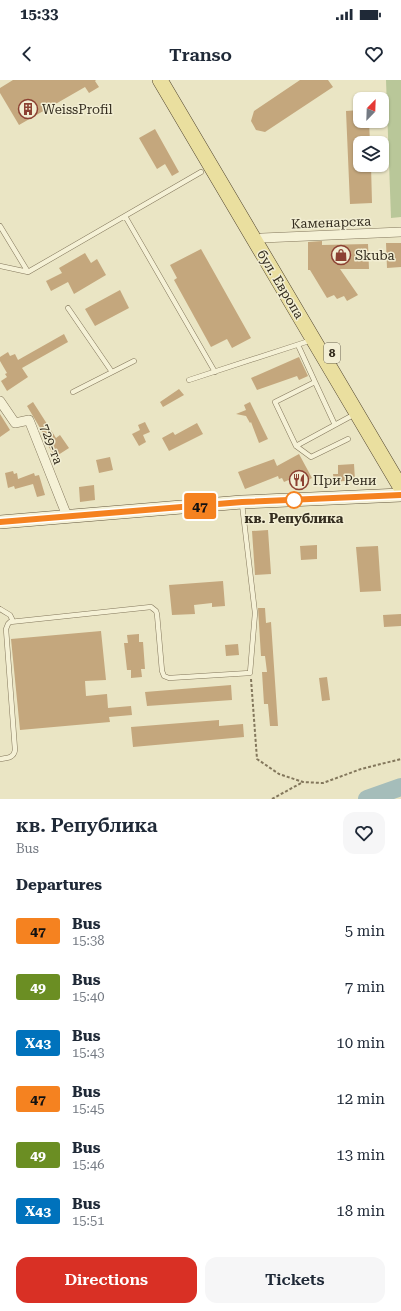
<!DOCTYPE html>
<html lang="en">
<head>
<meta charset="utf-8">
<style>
  :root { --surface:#fff; --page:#f6f6f7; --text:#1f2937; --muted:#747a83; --accent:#d93025 }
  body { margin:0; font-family:"Roboto Serif",serif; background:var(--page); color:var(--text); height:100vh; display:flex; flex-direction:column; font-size:15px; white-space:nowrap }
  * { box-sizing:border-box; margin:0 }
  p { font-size:13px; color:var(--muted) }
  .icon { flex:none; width:22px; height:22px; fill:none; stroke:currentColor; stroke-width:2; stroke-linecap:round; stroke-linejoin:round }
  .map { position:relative; height:719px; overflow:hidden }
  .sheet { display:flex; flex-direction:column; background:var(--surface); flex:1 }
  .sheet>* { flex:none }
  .badge { padding:0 8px; border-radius:3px; font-size:14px; line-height:26px }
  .needle { width:26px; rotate:23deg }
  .fabs { position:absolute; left:353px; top:12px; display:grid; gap:8px }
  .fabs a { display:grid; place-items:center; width:36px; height:36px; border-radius:8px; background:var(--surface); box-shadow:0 1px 3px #0004; font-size:20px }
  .map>.badge { position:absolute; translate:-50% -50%; box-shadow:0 0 0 2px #fff }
  h2 { padding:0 16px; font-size:15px; line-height:36px }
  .round { display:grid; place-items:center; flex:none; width:42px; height:42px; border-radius:12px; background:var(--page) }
  .head { display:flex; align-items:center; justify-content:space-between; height:68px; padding:0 16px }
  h1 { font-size:19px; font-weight:600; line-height:30px }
  .cta { display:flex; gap:8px; margin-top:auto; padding:8px 16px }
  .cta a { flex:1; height:46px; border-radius:12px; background:var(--accent); color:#fff; font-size:16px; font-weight:600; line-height:46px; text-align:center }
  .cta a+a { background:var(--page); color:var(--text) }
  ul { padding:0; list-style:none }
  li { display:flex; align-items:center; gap:12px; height:56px; padding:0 16px }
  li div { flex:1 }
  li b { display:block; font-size:15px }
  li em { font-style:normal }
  li .badge { min-width:44px; font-weight:700; text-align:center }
  .status { display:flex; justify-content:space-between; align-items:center; height:28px; padding:0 20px; background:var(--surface); direction:ltr }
  .status svg { height:11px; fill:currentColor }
  header { display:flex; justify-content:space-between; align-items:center; height:52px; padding:0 16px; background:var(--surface); font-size:18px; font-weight:600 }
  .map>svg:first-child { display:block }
  .green { fill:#b9c799 }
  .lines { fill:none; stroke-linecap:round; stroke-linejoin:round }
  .river { stroke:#a5bdba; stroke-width:18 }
  .building { fill:#c4a77d }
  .lane-casing { stroke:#83775c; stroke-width:5.5 }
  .street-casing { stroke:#83775c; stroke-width:10 }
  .secondary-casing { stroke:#64583f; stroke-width:14 }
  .primary-casing { stroke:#514530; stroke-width:16 }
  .path { stroke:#83775c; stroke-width:2; stroke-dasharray:3 2; stroke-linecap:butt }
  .lane { stroke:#f5f1d6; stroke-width:4.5 }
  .street { stroke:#f5f1d6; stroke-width:9 }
  .secondary { stroke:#f5f1d6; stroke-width:13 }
  .primary { stroke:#eadf9f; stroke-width:15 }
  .line-casing { stroke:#fff; stroke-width:9 }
  .line { stroke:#f58220; stroke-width:6 }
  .stop-dot { fill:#fff; stroke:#f58220; stroke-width:2 }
  .labels { text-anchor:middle; stroke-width:3; stroke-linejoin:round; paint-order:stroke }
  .shield { fill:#f2eed3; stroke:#6d6755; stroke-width:1 }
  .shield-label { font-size:12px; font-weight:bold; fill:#342d1f }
  .poi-label { font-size:13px; fill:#342d1f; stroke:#f2eed3; text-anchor:start }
  .street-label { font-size:13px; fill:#342d1f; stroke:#f2eed3 }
  .stop-label { font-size:13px; font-weight:bold; fill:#342d1f; stroke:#f2eed3 }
</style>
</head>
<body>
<div class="status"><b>15:33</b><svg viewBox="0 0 49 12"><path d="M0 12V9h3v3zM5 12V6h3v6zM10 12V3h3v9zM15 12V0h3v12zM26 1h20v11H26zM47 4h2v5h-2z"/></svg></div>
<header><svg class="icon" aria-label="back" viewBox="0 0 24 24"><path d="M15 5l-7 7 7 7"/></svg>Transo<svg class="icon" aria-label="heart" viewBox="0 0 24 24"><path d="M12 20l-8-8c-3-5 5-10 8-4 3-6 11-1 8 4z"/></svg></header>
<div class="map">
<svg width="401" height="719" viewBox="0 0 401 719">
  <rect width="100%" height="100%" fill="#eae5c4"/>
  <path class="green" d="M386 0H401V137L391 138Z"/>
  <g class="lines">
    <path class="river" d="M367 719 401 707"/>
  </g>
  <path class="building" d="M13 0H96L95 1 99 7 89 13 85 7 19 45 0 13V8Z
    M300 0H328L333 7 265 52 256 50 251 41 254 31Z
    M360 30V41H369L370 63H360V85H371L372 123 350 124 346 31Z
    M155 49 179 92 172 96 165 84 157 89 139 58Z
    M322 161V165L368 164 369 189H340L358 215 347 221 344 216 337 219 334 215 327 218 310 190H308V162Z
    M386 163H401V187L387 188Z
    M201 169 251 258 232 268 227 259 211 267 174 200 177 198 170 185Z
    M85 173 91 183 97 179 106 195 74 214 68 202 51 211 46 201 62 193 59 188Z
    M120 210 129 228 95 246 85 229Z
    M64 254 68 262 22 288 28 297 7 311 1 301 7 297 5 294 7 293 0 281V277L8 272 10 276 15 274 18 280Z
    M299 277 308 296 299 300 297 296 257 310 251 298Z
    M179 309 184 315 163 327 160 322Z
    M33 322 56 358 60 355 69 368 55 377 47 364 49 363 27 326Z
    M250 322 268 359 259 363 251 342 250 343 246 336 236 334 246 330 244 325Z
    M0 334 10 350 0 357Z
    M145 342 150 352 143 355 146 362 139 366 132 354 140 350 138 345Z
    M197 343 203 354 169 371 162 358 173 352 175 355Z
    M299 374 312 398 297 406 293 398 284 402 282 398 279 399 278 396 245 409 238 392 274 379 277 386Z
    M110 377 113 390 99 393 96 380Z
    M354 384 355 400 334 402 333 394H338V385Z
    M13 391 14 394 17 393 18 399 34 393 35 396 39 395 45 415 37 417 33 404 15 409 14 406 8 408 5 393Z
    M94 405 95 420 80 422 79 407Z
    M268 450 271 494 255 495 252 451Z
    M317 465V479L301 480 300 466Z
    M378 466 381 511 360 512 356 467Z
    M223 501 225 526 212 527V523L194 525 195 534 172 535 169 505Z
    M258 528H265L266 543 271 542 278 646H270L268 624H264L262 592H267L265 576H261Z
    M401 534V546L384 547 383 535Z
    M101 551 106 600 85 601 86 616 107 614 108 628 131 626 132 635 109 637 110 642 20 650 11 559Z
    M139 554V562H143L145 589H141L142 597 131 598V590H127L124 563H128L127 555Z
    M238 564 239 575 226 576 225 565Z
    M327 597 330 620 322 621 319 598Z
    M231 605 232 620 147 626 145 612Z
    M219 640V646L243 644 244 657 133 667 131 647Z"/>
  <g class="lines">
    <g class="lane-casing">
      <path id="lane" d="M125 136 215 292
        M0 146 28 192
        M0 186 28 192 201 92
        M68 228 112 292
        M298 265 315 302 275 322 296 366 311 377 348 359
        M189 300 312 260
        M315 302 335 345
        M73 312 134 281
        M296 366 355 334
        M0 529 10 535 13 541
        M0 679C7 678 14 678 15 670L6 549 8 544 10 542 151 527 156 531 157 534 162 591 164 596 169 598 250 593 255 533 242 424"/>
    </g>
    <g class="street-casing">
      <path id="street" d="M262 158 401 152
        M0 321 15 343 29 340 67 436"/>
    </g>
    <g class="secondary-casing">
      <path id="secondary" d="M0 442 242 422 401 415"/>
    </g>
    <g class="primary-casing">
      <path id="primary" d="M160 0 401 408"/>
    </g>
    <path class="path" d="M251 599 257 679 279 694 303 702 323 703 361 689 401 679
      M272 719 303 702"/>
    <use href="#lane" class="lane"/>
    <use href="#street" class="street"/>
    <use href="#secondary" class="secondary"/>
    <use href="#primary" class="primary"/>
  </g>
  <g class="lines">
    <g class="line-casing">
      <path id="line" d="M0 442 242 422 401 415"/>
    </g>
    <use href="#line" class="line"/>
  </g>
  <defs>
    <g id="building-ring" transform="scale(1)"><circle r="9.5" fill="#f2eed3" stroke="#8c4132" stroke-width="1.5"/><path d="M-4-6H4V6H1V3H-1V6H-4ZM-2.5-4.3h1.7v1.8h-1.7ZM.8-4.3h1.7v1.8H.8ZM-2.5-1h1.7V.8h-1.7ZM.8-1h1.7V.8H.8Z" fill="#8c4132"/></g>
    <g id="shop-ring" transform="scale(1)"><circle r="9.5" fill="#f2eed3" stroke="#8c4132" stroke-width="1.5"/><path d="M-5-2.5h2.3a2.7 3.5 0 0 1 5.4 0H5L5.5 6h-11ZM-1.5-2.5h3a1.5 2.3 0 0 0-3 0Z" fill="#8c4132"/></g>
    <g id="restaurant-ring" transform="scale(1)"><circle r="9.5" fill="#f2eed3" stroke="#8c4132" stroke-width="1.5"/><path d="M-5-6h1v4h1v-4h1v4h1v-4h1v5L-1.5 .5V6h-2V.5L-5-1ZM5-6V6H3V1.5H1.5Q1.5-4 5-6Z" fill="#8c4132"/></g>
  </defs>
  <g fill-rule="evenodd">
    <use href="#building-ring" x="28" y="29"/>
    <use href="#shop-ring" x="341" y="175"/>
    <use href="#restaurant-ring" x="299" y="400"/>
  </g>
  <circle class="stop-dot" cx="294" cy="420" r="8"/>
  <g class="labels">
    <rect class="shield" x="324" y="263" width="16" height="20" rx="3"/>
    <g class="shield-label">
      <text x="332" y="277">8</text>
    </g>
    <g class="poi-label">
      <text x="42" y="34">WeissProfil</text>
      <text x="355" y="180">Skuba</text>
      <text x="313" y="405">При Рени</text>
    </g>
    <g class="street-label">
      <text transform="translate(331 142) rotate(-2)" y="5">Каменарска</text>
      <text transform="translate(281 204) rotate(59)" y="5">бул. Европа</text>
      <text transform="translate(52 364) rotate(69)" y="5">729-та</text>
    </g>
    <g class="stop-label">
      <text x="294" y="443">кв. Република</text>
    </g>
  </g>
</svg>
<div class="fabs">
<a><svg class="needle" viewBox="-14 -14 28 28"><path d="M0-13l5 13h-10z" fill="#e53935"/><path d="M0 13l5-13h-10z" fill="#747a83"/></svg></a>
<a><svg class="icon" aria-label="layers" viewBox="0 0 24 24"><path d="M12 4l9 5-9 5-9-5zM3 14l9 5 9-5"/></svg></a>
</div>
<b class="badge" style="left:200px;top:426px;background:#f58220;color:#111">47</b>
</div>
<section class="sheet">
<div class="head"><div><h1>кв. Република</h1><p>Bus</p></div><a class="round"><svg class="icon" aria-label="heart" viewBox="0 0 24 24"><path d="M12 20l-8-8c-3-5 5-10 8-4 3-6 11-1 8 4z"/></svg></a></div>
<h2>Departures</h2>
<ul>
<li><span class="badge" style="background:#f58220;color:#111">47</span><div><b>Bus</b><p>15:38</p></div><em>5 min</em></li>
<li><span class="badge" style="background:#6b8e23;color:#fff">49</span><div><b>Bus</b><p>15:40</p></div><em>7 min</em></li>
<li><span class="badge" style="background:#0072bc;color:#fff">X43</span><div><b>Bus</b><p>15:43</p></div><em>10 min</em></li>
<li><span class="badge" style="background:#f58220;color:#111">47</span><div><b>Bus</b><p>15:45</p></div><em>12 min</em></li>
<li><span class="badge" style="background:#6b8e23;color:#fff">49</span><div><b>Bus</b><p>15:46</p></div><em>13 min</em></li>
<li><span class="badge" style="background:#0072bc;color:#fff">X43</span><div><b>Bus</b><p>15:51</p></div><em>18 min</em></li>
</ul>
<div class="cta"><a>Directions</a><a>Tickets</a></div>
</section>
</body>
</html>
